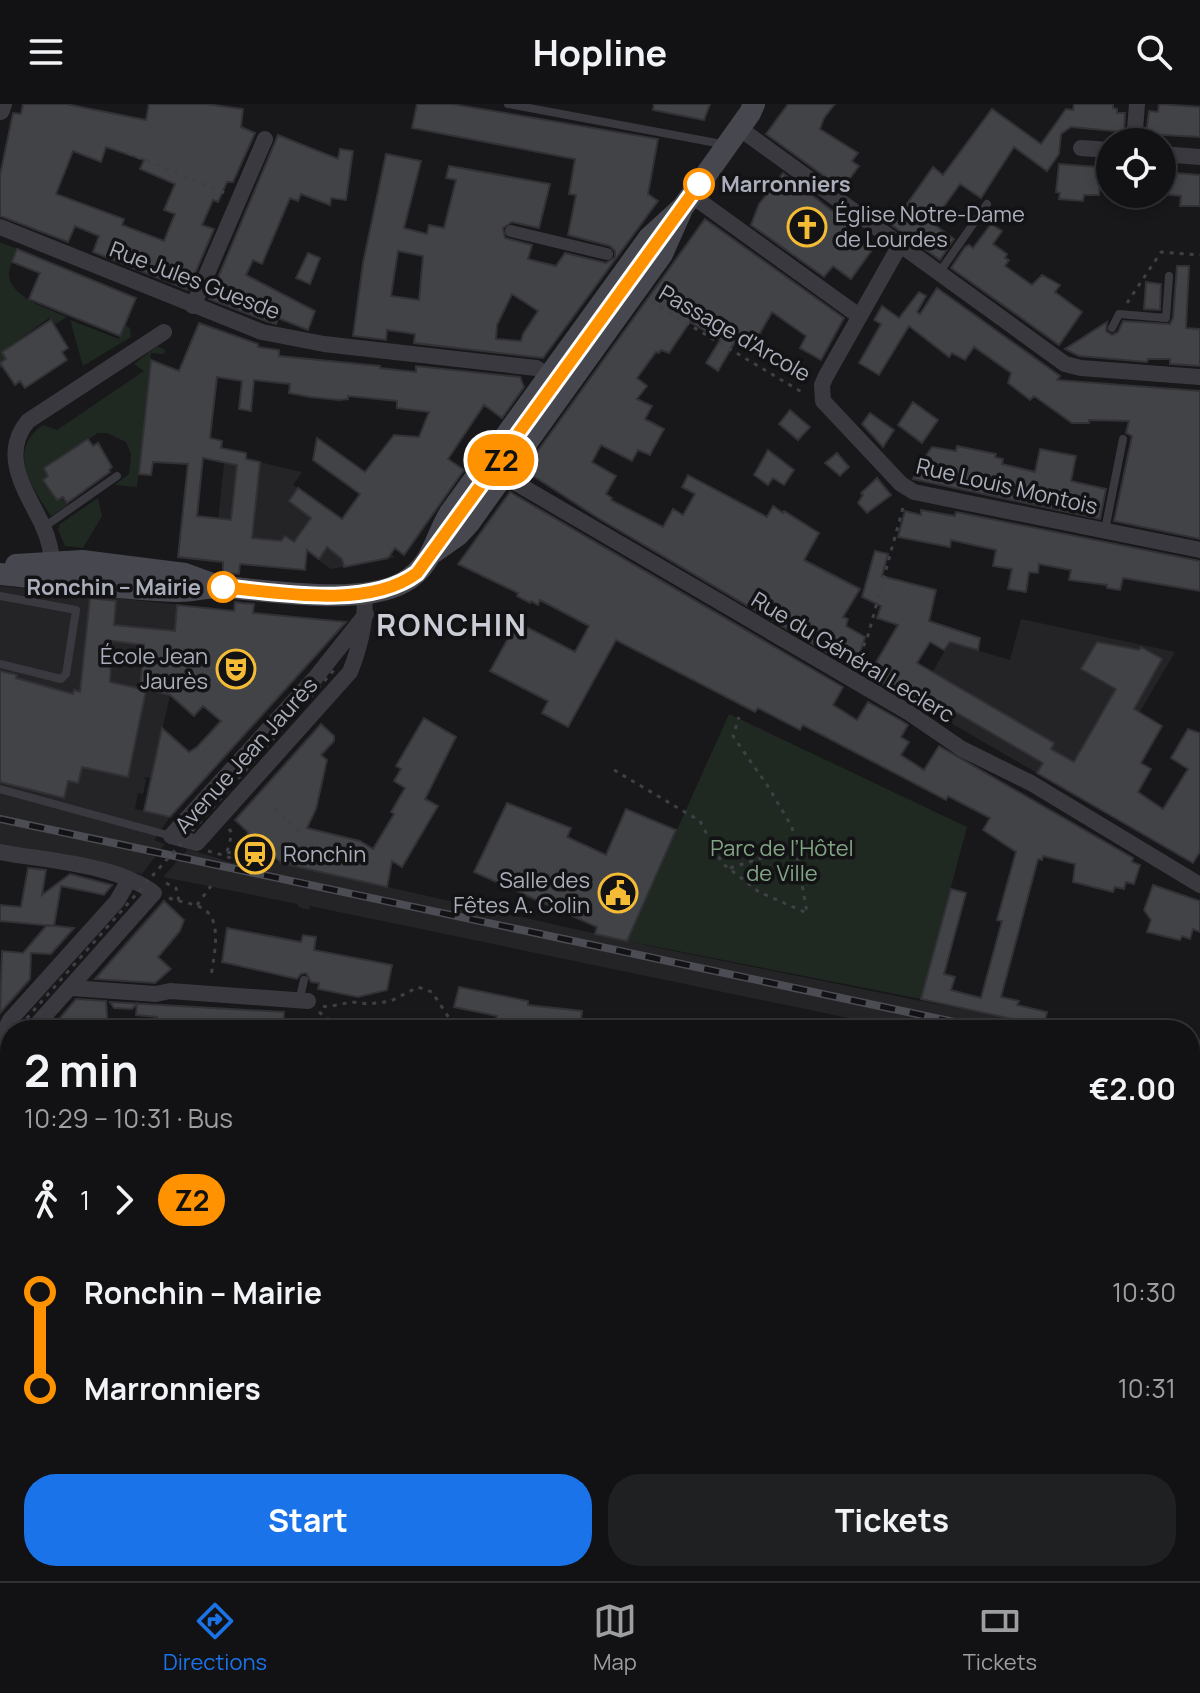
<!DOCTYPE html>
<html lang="en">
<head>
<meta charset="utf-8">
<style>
  :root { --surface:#121214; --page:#1f2022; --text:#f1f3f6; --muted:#9c9ea0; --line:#313234; --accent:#1a73e8 }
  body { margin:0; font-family:Manrope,sans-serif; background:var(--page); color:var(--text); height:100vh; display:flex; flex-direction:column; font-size:30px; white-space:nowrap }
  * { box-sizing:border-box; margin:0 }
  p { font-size:26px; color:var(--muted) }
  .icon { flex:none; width:44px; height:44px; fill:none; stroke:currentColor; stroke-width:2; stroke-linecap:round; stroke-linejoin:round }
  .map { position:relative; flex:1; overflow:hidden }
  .panel { position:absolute; left:0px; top:916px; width:1200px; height:562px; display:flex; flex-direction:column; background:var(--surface); border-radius:32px 32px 0 0; box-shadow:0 4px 12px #0003,0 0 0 2px var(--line) }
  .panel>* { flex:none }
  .badge { padding:0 16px; border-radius:26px; font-size:28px; line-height:52px }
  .fabs { position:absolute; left:1096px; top:24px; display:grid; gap:16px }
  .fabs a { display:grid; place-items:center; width:80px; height:80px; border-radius:50%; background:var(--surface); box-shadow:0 4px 12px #0003,0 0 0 2px var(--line); font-size:40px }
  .map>.badge { position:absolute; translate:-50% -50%; box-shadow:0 0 0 4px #fff }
  .legs { display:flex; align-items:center; gap:12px; height:88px; padding:0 24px; font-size:26px }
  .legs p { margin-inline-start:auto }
  .overview { display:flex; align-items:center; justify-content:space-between; height:136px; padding:0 24px }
  h1 { font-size:44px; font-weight:700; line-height:60px }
  .action { display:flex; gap:16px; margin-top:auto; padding:16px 24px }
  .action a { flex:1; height:92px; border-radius:32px; background:var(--accent); color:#fff; font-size:32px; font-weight:700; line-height:92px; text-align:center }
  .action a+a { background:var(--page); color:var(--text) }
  ul { padding:0 24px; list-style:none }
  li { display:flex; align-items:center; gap:28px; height:96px; font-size:30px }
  li i { display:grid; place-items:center; width:12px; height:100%; margin:0 10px; background:currentColor }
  li i::after { content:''; width:20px; height:20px; margin:-10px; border:6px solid; border-radius:50%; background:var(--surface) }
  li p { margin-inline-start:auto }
  li:first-child i { background:linear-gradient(#0000 50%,currentColor 0) }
  li:last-child i { background:linear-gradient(currentColor 50%,#0000 0) }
  header { display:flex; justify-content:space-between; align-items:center; height:104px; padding:0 24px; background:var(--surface); font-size:36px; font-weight:700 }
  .tabs { display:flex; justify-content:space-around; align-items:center; height:112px; border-top:2px solid var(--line); background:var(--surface); font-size:22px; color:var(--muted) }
  .tabs a { display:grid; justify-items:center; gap:4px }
  .tabs .current { color:var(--accent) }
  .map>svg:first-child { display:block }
  .built { fill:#242427 }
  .green { fill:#1f2821 }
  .building { fill:#424347; stroke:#323236; stroke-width:2; fill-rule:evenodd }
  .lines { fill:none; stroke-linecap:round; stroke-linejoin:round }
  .path { stroke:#3f4046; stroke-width:3; stroke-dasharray:4 6; stroke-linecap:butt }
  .service { stroke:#39393f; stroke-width:8 }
  .pedestrian { stroke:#39393f; stroke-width:12 }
  .minor { stroke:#39393f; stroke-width:16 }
  .tertiary { stroke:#39393f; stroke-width:20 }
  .secondary { stroke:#47484f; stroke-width:22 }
  .rail-casing { stroke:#4c4d54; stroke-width:8 }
  .rail { stroke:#131315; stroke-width:5; stroke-dasharray:15; stroke-linecap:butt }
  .path-bridge { stroke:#3f4046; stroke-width:3; stroke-dasharray:4 6; stroke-linecap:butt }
  .line-1-casing { stroke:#fff; stroke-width:18 }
  .line-1 { stroke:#ff9200; stroke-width:12 }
  .stop-1-dot { fill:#fff; stroke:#ff9200; stroke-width:4 }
  .labels { text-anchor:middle; stroke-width:7; stroke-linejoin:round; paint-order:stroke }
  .stop-label { font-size:22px; font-weight:bold; fill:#aaaeba; stroke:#131315; text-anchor:start }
  .poi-label { font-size:22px; fill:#aaaeba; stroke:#131315; text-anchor:start }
  .street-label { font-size:22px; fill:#aaaeba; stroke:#131315 }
  .park-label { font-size:22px; fill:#81a584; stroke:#131315 }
  .district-label { font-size:30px; font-weight:bold; letter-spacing:2px; fill:#cbcdd6; stroke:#131315 }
</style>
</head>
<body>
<header><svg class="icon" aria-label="menu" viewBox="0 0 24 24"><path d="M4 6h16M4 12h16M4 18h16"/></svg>Hopline<svg class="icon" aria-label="search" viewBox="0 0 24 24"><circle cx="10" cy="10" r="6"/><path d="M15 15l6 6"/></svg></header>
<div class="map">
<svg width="1200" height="1477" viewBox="0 0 1200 1477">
  <rect width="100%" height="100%" fill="#18181a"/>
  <path class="built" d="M225 350 302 368 293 381 395 453 331 465 293 438 290 465 214 457Z
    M0 482 201 503 196 554 170 592 151 674 144 673 146 676 143 690 138 689 135 705 170 713 154 736 165 740 142 770 0 741Z
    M1021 515 1175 548 1087 698 915 598 950 538 1010 556Z
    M188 745 233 759 241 757 267 763 269 758 281 759 659 844 1064 926H906L310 802 309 806 298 803V800L163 773Z
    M1190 954 1200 956V1228L1190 1227Z
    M10 1151V1333L0 1337V1241Z
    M232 1468H357V1477H232Z"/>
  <path class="green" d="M0 138 17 145C14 152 10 161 9 169 8 193 49 205 67 213L54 221 49 214 2 248 6 255 0 265Z
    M70 216 119 235 125 221 130 224 131 233 83 262Z
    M157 242 165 246 164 250 151 249 137 383 115 381 129 370 131 350 126 338 107 329H98L44 364 48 372 44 376 68 401 51 412C31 383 6 346 43 321L57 326 144 267 134 260Z
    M98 394 102 412 83 444 65 442 58 426 60 420Z
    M729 610 967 723 921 895 627 837Z
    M683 1468H1108L1126 1473 1125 1477H681Z"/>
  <path class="building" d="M23 0H66L146 16 149 0H206L243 5 241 23 255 29 233 78H227L218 98 213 96 202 121 214 125 188 186 93 148 99 132 75 122 68 138 0 112V71L13 9 21 10ZM106 43 144 56 140 65 175 80 164 106 175 110 164 137 122 121 124 115 56 90 73 47 101 58Z
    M417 0H452L658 35 648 90 658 97 543 254 414 239 415 230 387 226 386 236 353 232 363 159 386 50 421 57 404 124 427 130 429 121 444 124 456 76 446 74 449 62 550 80 539 124 512 118 503 124 505 134 532 141 528 155 556 162 565 149 606 159 615 153V147L610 142 568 131 576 91 569 90 575 55 412 24ZM398 147 423 152 419 196 391 192ZM512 190 538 207 523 230 521 237 496 235 497 221Z
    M654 0H710L704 16 653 6Z
    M788 0H835L824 14 820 25 858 49 852 57 859 62 842 85 766 30Z
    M1074 0H1113V4L1117 5V9H1125L1124 28 1071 23 1061 30 1059 50 1047 67 1014 43 981 94 960 80 932 119 954 135 940 156 883 115 891 105 899 111 933 63 943 71 992 5 1041 40 1066 5 1073 6Z
    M1159 0 1200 3V33L1146 30 1149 7 1158 8Z
    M278 31 338 55 340 45 353 47 346 96 331 94 330 101 301 90 298 97 290 94 262 160 253 156 246 171 315 207 308 226 278 214 276 220 266 217 209 195Z
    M1059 60 1110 64V79L1100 78 1099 91H1084L1083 97 1059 95 1060 89 1056 88Z
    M1162 68 1200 71V102H1180L1181 92 1162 90Z
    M783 69 847 118 849 130 872 146 851 175 833 162 824 173 751 121 759 100Z
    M705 115 844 214 821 256 800 244 806 232 772 208 751 245 736 236 718 267 706 259 720 236 690 218 669 249 661 246 659 249 656 248 637 274 647 282 637 295 652 302 645 315 664 325 650 351 638 346 632 357 601 341 592 358 616 372 606 390 612 394 611 396 663 423 673 405 683 411 695 390 682 383 688 371 767 413 773 402 783 409 784 407 819 429 804 456 860 485 843 513 848 515 846 522 865 533 855 565 598 414 524 366Z
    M991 120 1002 127 993 140 1007 150 1005 154 1009 156 1005 162 1032 181 1042 171 1060 181 1055 188 1082 208 1059 241 951 164 965 143 969 141 973 144Z
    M17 145 136 194 120 232 29 195 40 169 12 158Z
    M308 149 320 154 310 180 296 174Z
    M1177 162H1189L1186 224 1200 225V262L1170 260V255H1148L1147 258 1079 252 1065 245 1107 218 1106 227 1112 231 1118 228 1123 217 1170 220 1173 214Z
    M1146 178 1161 180 1160 206 1144 205Z
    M937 184 1060 272 1057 276 1200 287V435L1114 417 1132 332 1126 329 1129 317 1089 316V319H1072L1034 292 1030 296 1008 279 1011 269 974 243 965 256 952 249 949 253 909 222 879 271 859 259 881 220 874 216 882 202 899 214 919 188 926 192 917 208 920 210Z
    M51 216 68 244 62 248 67 256 25 284 20 277 15 281 0 259 6 255 2 248Z
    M199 219 258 240V243L279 246V252L380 262V264L416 268V262L520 273 524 283 502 314 484 301 448 355 464 366 404 451 395 444 388 454 344 463 342 455 327 443 319 455 307 446 305 466 240 460 239 470 223 469V458L178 453 188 360 153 358 151 371 139 370 151 256 179 267ZM217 273 242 277 239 305 251 307 254 276 290 280 289 289 310 293 339 296 348 295V292L397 297V304L429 308 419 333 394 331 365 368 317 334 313 356 360 390 342 415 298 384 289 397 311 414 294 438 285 432 281 437 252 434 260 358 246 355V349L221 344 222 337 210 334ZM203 354 237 361 231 416 197 412Z
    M913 298 938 316 922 339 898 321Z
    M790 306 810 323 798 336 779 320Z
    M870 309 894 326 883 343 862 320Z
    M88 335 93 342 98 339 112 363 109 366 110 368 67 399 63 393 57 396 43 376 48 372 44 364Z
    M957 342 996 350 995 353 1003 355 1002 360 1035 368 1040 345 1076 352 1071 377 1106 385 1100 415 913 375 916 366 932 343 956 347Z
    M768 346 794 366 784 381 773 374 768 381 754 371Z
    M837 349 849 363 840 372 825 359Z
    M877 374 891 391 867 409 858 399 863 391 861 389Z
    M510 388 843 583 833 601 857 616 868 598 902 617 908 621 901 633 909 638 901 651 924 666 939 642 1133 754 1132 758 1140 761 1134 780 1126 778 1124 785 1115 783 1113 788 1073 778 1075 760 1043 752 1042 756 1038 755 1001 893 1019 897 1017 901 1047 908 1044 922 921 895 951 785 966 789 944 870 955 873 951 886 981 894 1002 817 997 816 1016 748 983 726 990 714 948 692 946 696 803 621 800 626 758 604 755 608 616 536 568 623 542 609 548 597 490 567 517 518 575 548 589 522 540 496 538 501 531 497 530 499 517 492 518 489 458 460Z
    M921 406 955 412 956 408 1200 457V487L1123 474 1120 486 1107 484V481L1069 476 1071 466 1039 460 1038 469 1029 468 1026 488 1008 485 1012 465 993 462 996 446 951 436 950 443 898 433 905 407 921 411Z
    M875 447 888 450 882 472 936 486 929 517 980 534 978 546 950 538 944 546 930 538 917 559 1054 639 1051 645 1074 658 1116 585 1081 565 1097 538 1139 546 1141 543 1162 555 1134 605 1162 622 1141 659 1151 665 1138 688 1163 705 1188 665 1171 654 1188 625 1200 629V748L1193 759 1037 669 1043 659 966 614 920 588 915 599 868 572 898 521 877 514 881 502 862 493Z
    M90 494 116 497 114 521 175 527 177 501 234 507 235 498 242 499 254 500 253 509 346 518 170 713 144 707 162 624 189 648 197 643 221 617 203 602 194 612 170 591 140 584 144 541 112 537 110 578 146 586 128 673 82 663 78 679 68 677 64 694 0 678V567L17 571 16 574 73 590 74 586 80 588Z
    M424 614 456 633 425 695 438 702 402 763 392 757 387 783 281 759 271 750 268 763 241 757 248 728 235 716 321 620 334 632V637L321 651 327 656 316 705 307 724 360 737 373 745 394 710 391 708 405 684 394 677 401 665 396 662Z
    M507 699 571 724 567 733 606 751 626 705 676 726 627 837 595 830 597 823 474 768Z
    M28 764 46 766 42 791 70 770 112 781 104 791 61 782 54 822 0 817V801L21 803Z
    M1153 781 1200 797V828L1193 825 1190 835 1182 832 1180 836 1147 828 1151 816 1144 806Z
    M164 797 184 816 180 827 158 853 171 865 155 879 95 875Z
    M47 821 74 824 51 850 31 849 30 875 0 909 2 847 23 849Z
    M227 824 301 838 303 831 316 833 314 846 392 861 387 886 358 893 318 885 319 879 311 878 306 869 301 870 297 875 222 858Z
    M459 883 528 897V901L582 907 580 926H535L495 918 497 912 454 903Z
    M76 895 106 897 108 926H50Z
    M110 898 284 908 283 926H156L157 913 136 911 137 900 132 905 114 904Z"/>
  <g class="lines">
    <path class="path" d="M128 49 225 89
      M651 198 805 290
      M1127 199 1161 148 1200 151
      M854 560 867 535 904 400
      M614 666 700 717 722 759 759 788 807 809 792 723 769 684 733 632 739 613
      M274 705 301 728
      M229 725 232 729 226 752 241 759
      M208 747 226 752
      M227 748 253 755 252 760
      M730 764 771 751 796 753
      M166 779 176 784 179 797
      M169 794C180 798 195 799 205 806 223 819 213 855 211 873
      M197 801 211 782
      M323 902 327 903 352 898 369 900 391 897 418 883 432 888 457 926
      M319 908 342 926
      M453 921 473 926"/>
    <path class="service" d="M508 0 722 40
      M939 169 987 100
      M1112 224 1119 210 1166 214 1169 172
      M44 423 117 372
      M1105 426 1123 335
      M0 492 76 506 66 570 61 575 0 560
      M0 685 171 732
      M299 897 304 876
      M1190 1037 1193 1010"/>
    <path class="pedestrian" d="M511 127 607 150"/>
    <path class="minor" d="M739 24 1065 260 1081 264 1200 273
      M1134 38 1137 0
      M1081 44 1110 46
      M1162 50 1200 53
      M691 91 859 212
      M0 123 262 228 324 240 536 264 559 277
      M900 141 826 272 822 281 823 297 901 380 914 388 1200 446
      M193 202 265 35
      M495 364 511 376 908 608 962 645 1031 679 1200 781
      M53 470C53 453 49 435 42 420 25 385 0 351 28 317L164 228
      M364 489C367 516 360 543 350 568L197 739 171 732 316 573 366 510
      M0 748C47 757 116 760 154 789L32 926
      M72 884 156 890 170 887 308 897
      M0 937 10 916 117 797 129 776
      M0 952 10 944
      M0 1078 10 1080
      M1190 1219 1200 1220
      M0 1341 10 1337
      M0 1408 10 1414
      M1162 1468 1195 1477
      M52 1477 59 1468
      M1140 1477 1142 1468"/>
    <path class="tertiary" d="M0 6 2 0"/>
    <path class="secondary" d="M434 448 458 431 469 419 662 150 682 105
      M16 461 82 457 185 470 218 482
      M0 470C58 476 117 485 176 487 192 488 208 482 224 483 272 487 362 502 404 478 434 460 434 435 450 409L649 134 683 103 750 9 754 0"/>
    <g class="rail-casing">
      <path id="rail" d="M0 715 992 926
        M1190 968 1200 970"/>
    </g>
    <use href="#rail" class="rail"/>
    <path class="path-bridge" d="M20 922 335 565"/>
  </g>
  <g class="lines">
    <g class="line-1-casing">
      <path id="line-1" d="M223 483C279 489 370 505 417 469L699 80"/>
    </g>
    <use href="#line-1" class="line-1"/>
  </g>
  <defs>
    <g id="church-ring" transform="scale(2)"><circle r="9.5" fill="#131315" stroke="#f4bc35" stroke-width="1.5"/><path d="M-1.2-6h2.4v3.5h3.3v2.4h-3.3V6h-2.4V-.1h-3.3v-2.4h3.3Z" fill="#f4bc35"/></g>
    <g id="theatre-ring" transform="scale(2)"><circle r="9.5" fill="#131315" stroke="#f4bc35" stroke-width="1.5"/><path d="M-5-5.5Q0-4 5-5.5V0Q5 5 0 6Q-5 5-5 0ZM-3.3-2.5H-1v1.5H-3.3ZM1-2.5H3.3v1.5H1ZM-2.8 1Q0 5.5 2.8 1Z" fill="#f4bc35"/></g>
    <g id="station-ring" transform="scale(2)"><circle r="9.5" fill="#131315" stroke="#f4bc35" stroke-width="1.5"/><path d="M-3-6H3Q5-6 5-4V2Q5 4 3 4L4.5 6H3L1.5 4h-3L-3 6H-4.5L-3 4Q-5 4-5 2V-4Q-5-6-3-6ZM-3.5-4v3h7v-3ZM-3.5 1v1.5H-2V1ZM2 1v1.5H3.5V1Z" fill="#f4bc35"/></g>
    <g id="civic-ring" transform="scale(2)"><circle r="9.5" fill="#131315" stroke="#f4bc35" stroke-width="1.5"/><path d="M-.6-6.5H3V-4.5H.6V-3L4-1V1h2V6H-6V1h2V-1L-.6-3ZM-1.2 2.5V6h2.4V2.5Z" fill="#f4bc35"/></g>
  </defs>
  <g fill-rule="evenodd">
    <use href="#church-ring" x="807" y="123"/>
    <use href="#theatre-ring" x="236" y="565"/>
    <use href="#station-ring" x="255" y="750"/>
    <use href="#civic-ring" x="618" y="789"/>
  </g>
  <g class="stop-1-dot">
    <circle cx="699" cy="80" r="14"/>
    <circle cx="223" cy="483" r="14"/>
  </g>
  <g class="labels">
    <g class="stop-label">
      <text x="721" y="88">Marronniers</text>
      <text x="201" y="491" text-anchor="end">Ronchin – Mairie</text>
    </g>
    <g class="poi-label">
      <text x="835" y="118">Église Notre-Dame<tspan x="835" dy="25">de Lourdes</tspan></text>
      <text x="208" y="560" text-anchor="end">École Jean<tspan x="208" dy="25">Jaurès</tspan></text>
      <text x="283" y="758">Ronchin</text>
      <text x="590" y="784" text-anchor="end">Salle des<tspan x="590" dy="25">Fêtes A. Colin</tspan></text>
    </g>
    <g class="street-label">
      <text transform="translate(195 176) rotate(21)" y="8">Rue Jules Guesde</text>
      <text transform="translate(735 229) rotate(30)" y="8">Passage d'Arcole</text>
      <text transform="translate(1007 382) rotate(13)" y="8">Rue Louis Montois</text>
      <text transform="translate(853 553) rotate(31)" y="8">Rue du Général Leclerc</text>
      <text transform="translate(246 651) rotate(-48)" y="8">Avenue Jean Jaurès</text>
    </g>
    <g class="park-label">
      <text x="782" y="752">Parc de l’Hôtel<tspan x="782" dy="25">de Ville</tspan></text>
    </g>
    <g class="district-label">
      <text x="452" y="532">RONCHIN</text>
    </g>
  </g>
</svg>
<div class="fabs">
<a><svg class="icon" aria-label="locate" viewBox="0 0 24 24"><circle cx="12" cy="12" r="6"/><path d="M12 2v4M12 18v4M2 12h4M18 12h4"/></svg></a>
</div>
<b class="badge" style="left:501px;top:356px;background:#ff9200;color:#111">Z2</b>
<section class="panel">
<div class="overview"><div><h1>2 min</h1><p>10:29 – 10:31 · Bus</p></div><b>€2.00</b></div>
<div class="legs"><svg class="icon" aria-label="walk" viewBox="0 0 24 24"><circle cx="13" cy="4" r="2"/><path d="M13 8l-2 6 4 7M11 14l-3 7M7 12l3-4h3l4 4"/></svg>1<svg class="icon" aria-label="forward" viewBox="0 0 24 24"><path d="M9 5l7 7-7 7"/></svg><b class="badge" style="background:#ff9200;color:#111">Z2</b></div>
<ul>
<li><i style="color:#ff9200"></i><b>Ronchin – Mairie</b><p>10:30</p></li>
<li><i style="color:#ff9200"></i><b>Marronniers</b><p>10:31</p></li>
</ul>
<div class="action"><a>Start</a><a>Tickets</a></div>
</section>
</div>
<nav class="tabs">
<a class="current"><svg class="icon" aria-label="directions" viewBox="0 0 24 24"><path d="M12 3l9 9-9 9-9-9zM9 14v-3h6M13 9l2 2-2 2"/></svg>Directions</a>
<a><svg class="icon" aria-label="map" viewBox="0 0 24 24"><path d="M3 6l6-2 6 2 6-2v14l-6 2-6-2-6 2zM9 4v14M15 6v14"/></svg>Map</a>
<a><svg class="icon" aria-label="tickets" viewBox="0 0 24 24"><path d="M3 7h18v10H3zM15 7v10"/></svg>Tickets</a>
</nav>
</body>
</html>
